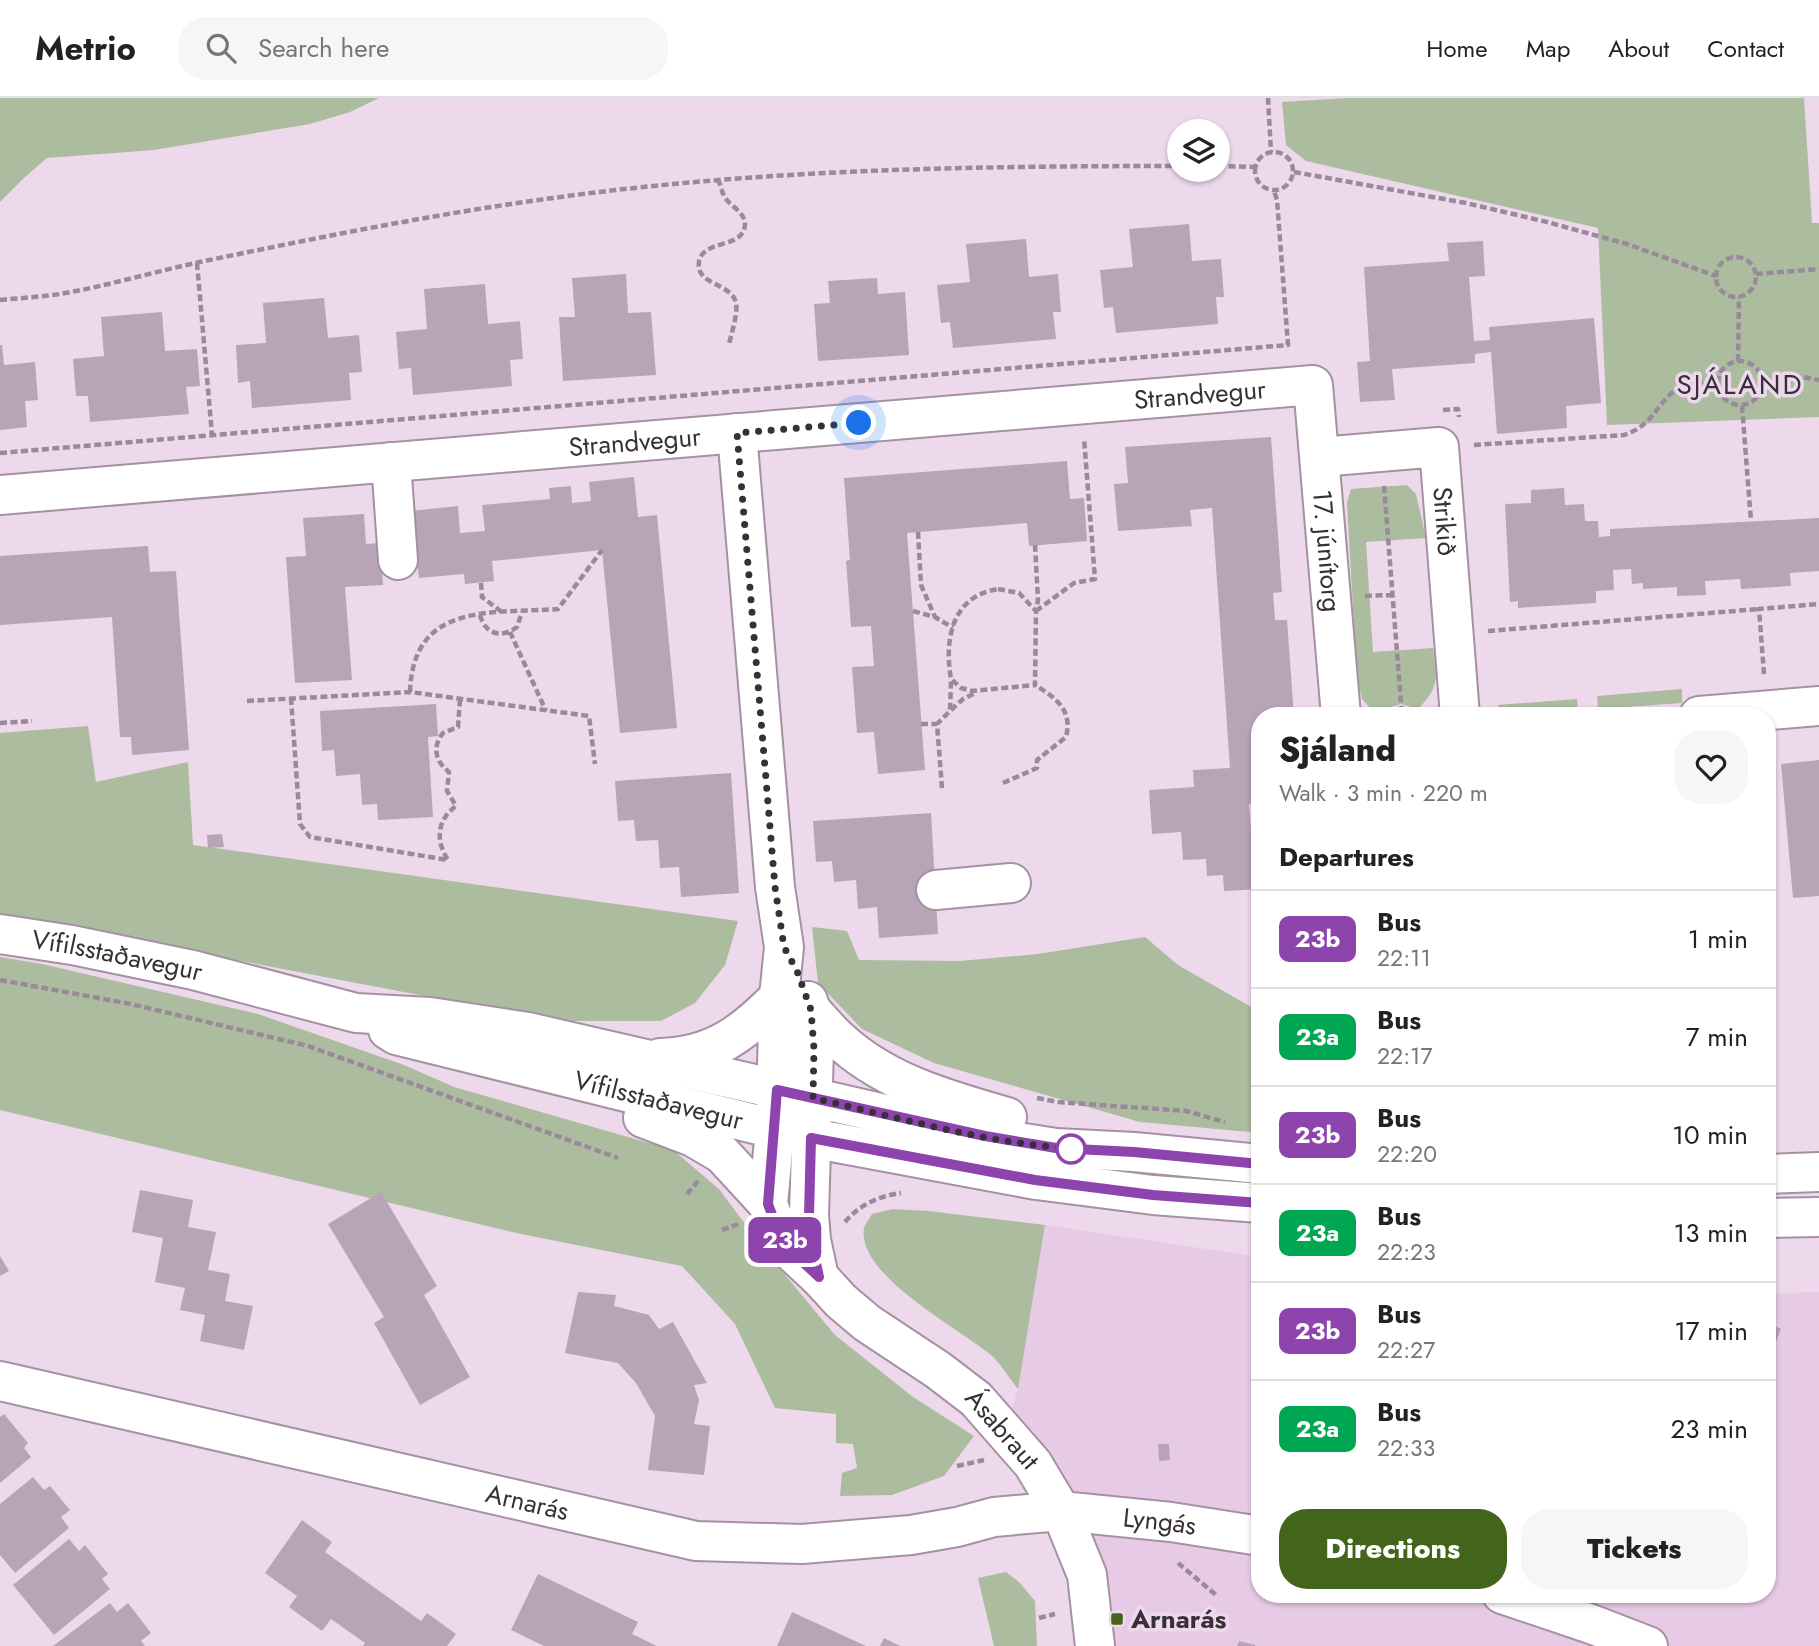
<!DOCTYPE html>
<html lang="en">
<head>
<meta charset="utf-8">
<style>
  :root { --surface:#fff; --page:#f6f6f6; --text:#222; --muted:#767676; --line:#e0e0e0; --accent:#42641b }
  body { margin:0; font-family:Jost,sans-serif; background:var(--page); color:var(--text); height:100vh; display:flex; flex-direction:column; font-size:26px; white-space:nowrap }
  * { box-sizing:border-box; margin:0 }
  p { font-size:23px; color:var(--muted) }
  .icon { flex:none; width:38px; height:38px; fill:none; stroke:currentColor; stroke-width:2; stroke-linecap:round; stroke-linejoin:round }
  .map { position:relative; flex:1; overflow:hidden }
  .side { position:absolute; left:1251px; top:609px; width:525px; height:896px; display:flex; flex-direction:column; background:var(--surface); border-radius:28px; box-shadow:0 2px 5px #0004 }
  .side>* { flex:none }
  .badge { padding:0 14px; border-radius:10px; font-size:24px; line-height:46px }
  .tools { position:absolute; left:1167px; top:21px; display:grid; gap:14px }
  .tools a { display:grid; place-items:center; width:63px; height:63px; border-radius:50%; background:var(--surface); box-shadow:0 2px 5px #0004; font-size:35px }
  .you { position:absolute; width:35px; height:35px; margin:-18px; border:5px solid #fff; border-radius:50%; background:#1a73e8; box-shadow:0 0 0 10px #1a73e833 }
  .map>.badge { position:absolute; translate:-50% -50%; box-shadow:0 0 0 4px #fff }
  h2 { padding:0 28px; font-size:26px; line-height:63px }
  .round { display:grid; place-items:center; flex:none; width:74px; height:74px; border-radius:28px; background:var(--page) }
  .overview { display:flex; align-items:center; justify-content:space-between; height:119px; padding:0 28px }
  h1 { font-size:33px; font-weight:800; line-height:52px }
  .action { display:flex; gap:14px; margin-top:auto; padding:14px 28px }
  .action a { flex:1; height:80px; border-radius:28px; background:var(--accent); color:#fff; font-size:28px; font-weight:800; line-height:80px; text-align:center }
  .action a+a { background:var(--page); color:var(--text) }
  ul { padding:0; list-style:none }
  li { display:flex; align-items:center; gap:21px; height:98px; padding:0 28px; border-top:2px solid var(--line) }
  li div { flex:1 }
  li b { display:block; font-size:26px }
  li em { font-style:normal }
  li .badge { min-width:77px; font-weight:700; text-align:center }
  header { display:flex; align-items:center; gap:42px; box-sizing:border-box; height:98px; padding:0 35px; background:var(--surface); border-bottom:2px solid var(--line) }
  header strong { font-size:33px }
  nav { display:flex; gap:38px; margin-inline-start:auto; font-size:24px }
  .search { width:490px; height:63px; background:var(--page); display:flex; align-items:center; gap:18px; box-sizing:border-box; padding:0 24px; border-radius:28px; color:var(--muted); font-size:26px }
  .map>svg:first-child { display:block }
  .built { fill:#e7cbe6 }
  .green { fill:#acbc9f }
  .building { fill:#b8a4b7 }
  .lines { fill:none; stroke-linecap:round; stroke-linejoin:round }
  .minor-casing { stroke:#a591a4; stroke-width:42 }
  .path { stroke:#998a99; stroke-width:4.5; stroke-dasharray:7 3.5; stroke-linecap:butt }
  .minor { stroke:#fff; stroke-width:38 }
  .line-casing { stroke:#fff; stroke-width:16 }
  .line { stroke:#8e44ad; stroke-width:10 }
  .walk { stroke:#383038; stroke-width:7; stroke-dasharray:0 12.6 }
  .stop-dot { fill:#fff; stroke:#8e44ad; stroke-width:3.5 }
  .poi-dot { fill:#42641b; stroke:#edd8ec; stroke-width:2.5 }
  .labels { text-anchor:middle; stroke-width:7; stroke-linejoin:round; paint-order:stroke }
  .street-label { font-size:26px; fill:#383038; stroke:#edd8ec }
  .poi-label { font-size:26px; font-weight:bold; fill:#383038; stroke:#edd8ec; text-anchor:start }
  .neighbourhood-label { font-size:28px; letter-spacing:2px; fill:#383038; stroke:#edd8ec }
</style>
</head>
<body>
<header>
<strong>Metrio</strong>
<div class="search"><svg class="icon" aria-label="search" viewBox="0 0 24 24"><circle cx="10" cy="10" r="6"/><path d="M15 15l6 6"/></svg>Search here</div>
<nav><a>Home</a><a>Map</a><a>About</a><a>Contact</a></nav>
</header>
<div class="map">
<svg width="1819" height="1548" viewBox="0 0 1819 1548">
  <rect width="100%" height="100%" fill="#edd8ec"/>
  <path class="built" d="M1045 1127 1260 1159V1496H1768V1196L1819 1194V1548H1087L1082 1481 1003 1338 1018 1291Z"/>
  <path class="green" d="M0 0H379L350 14 310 26 154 52 47 60 25 79 0 104Z
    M1348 0H1804L1812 125H1819V319L1607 327 1598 130 1306 63 1286 47 1282 4Z
    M1407 387 1416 396 1426 440 1366 444 1373 554 1433 550C1438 579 1439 590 1418 611L1401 606 1374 614 1362 601 1357 579 1347 405 1351 391Z
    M1682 591V605L1598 611 1597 598Z
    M1577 601 1578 614 1499 618 1498 607Z
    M88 628 96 684 188 664 193 747 738 823 725 867 695 905 661 923H556L0 817V635Z
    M812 829 847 833 859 862 960 863 1038 856 1145 839 1178 867 1260 914V1035L1140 1024 934 965 862 931 818 885Z
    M0 859 42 866 258 916 404 967 454 989 673 1052 719 1091 766 1154 835 1237 913 1299 974 1338 944 1378 892 1397 840 1398 842 1375 857 1370 853 1346 836 1345V1316L775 1310 735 1226 682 1168 521 1136 0 1012Z
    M893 1111 928 1113 1045 1127 1018 1291C1009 1280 1001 1266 991 1257 960 1231 856 1177 864 1130 865 1126 870 1120 872 1116Z
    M1006 1474 1019 1484 1035 1503 1037 1548H994L978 1480Z"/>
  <path class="building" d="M1189 126 1192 163 1221 161 1224 199H1216L1218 226 1116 235 1113 209 1104 210 1100 172 1133 169 1129 131Z
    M1026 141 1029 179 1058 176 1061 214H1053L1056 241 953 250 950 224 941 225 937 187 970 184 966 146Z
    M1483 143 1485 178 1469 179 1474 243 1490 242 1489 229 1594 220 1601 305 1566 308 1567 330 1497 336 1491 254 1475 256V265L1392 271 1395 302 1360 304 1357 264 1370 263 1364 169 1449 163 1447 145Z
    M626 176 628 215 651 214 656 277 563 283 559 219H575L572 180Z
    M877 180 878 196 905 194 909 257 818 263 814 206 830 205 828 183Z
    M485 186 488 226 520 223 523 261 510 262 512 288 413 297 411 270 399 271 396 234 427 231 424 191Z
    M324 200 328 240 359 237 362 274 349 275 351 302 252 310 250 283 238 285 236 247 266 245 263 205Z
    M162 214 165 253 197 251 200 288 186 289 189 316 90 324 88 298H76L73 261 104 258 101 219Z
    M0 247H2L4 267 35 264 38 302 25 303 27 329 0 332Z
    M1271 339 1282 494 1273 495 1275 522H1287L1294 618H1260V705L1249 706 1251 732 1260 731V791L1224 793 1223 777 1207 778 1206 761 1183 762 1181 734 1152 736 1149 692 1194 689 1193 672 1230 670 1212 410 1190 412 1192 428 1118 433 1114 386 1128 385 1125 349Z
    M1067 363 1070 401 1084 400 1087 443 1029 448 1027 425 907 435 925 672 878 676 874 634 857 635 852 569 874 568 871 528 851 529 846 463 850 462 844 380Z
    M634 379 638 419 657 417 677 630 620 635 602 452 492 463 494 483 465 486 464 476 419 480 411 413 458 408 460 435 485 433 482 407 550 401 549 390 571 388 572 405 591 403 589 384Z
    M1564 390 1565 407 1584 406 1585 423H1598L1599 439 1610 438V431L1819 420V473L1790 475 1791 488 1741 491 1740 481 1705 483 1706 497 1677 498V489L1643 491V485L1632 486 1631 471 1613 472 1614 492 1596 493V505L1518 510V503L1510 504 1505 406 1531 405V392Z
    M364 416 366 446 380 445 383 487 345 489 352 582 295 585 286 459 306 458 303 420Z
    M148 448 150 474 176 473 189 652 132 657 131 639H120L112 519 0 527V458Z
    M436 606 438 638 428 639 433 719 378 722 377 706 362 707 360 676 336 678 334 652 322 653 320 613Z
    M1819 662V798L1793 800 1781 666Z
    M731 675 739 795 681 799 679 769 660 770 658 742 636 743 634 722 618 723 615 683Z
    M931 715 938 836 879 840 877 809 858 811 856 782 834 784 832 763 816 764 813 723Z
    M222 736 224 749 208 750 207 737Z
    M140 1092 193 1102 188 1129 216 1134 208 1172 230 1176 225 1203 253 1208 244 1252 200 1243 205 1217 180 1212 185 1190 155 1184 163 1140 132 1134Z
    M381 1094 437 1188 424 1197 470 1279 420 1307 374 1225 384 1219 328 1126Z
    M0 1158 9 1173 0 1178Z
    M578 1194 616 1197 614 1208 649 1217 659 1231 673 1224 707 1285 694 1287 699 1302 694 1326 710 1328 704 1377 648 1372 655 1318 636 1285 618 1265 565 1255Z
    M1768 1225 1781 1231 1768 1265Z
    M4 1316 28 1345 24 1350 31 1359 0 1385V1319Z
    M1158 1346H1169L1170 1362 1159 1363Z
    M33 1379 44 1392 50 1388 70 1412 61 1419 69 1430 15 1475 0 1457V1406Z
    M302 1422 332 1444 325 1454 421 1523 427 1515 456 1536 447 1548H363L365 1545 331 1521 322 1533 289 1509 297 1498 265 1475Z
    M69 1441 79 1453 85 1447 108 1476 102 1481 110 1491 54 1537 13 1487Z
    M538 1476 638 1524 632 1536 657 1548H544L511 1532Z
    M110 1505 117 1514 128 1505 151 1535 141 1543 145 1548H53Z
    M792 1514 866 1548H777Z
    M884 1540 900 1548H880Z
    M1239 1543 1255 1547V1548H1237Z"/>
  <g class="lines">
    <g class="minor-casing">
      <g id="minor">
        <path id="s1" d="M737 335 775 789 784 849 779 899 775 1032 768 1106 772 1117 792 1154 819 1179 841 1203 867 1225 938 1272 976 1301 1033 1366 1061 1413 1087 1477 1095 1548"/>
        <path id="s2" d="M1320 359 1439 349 1460 618"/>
        <path d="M391 364 398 462"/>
        <path id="s3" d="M0 397 1313 287 1341 618"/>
        <path d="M1699 618 1819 608"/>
        <path d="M936 792 1011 785"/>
        <path id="s4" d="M0 836 72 847 193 872 356 915 430 919 528 934 985 1039 1056 1050 1134 1054 1260 1066"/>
        <path d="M808 903 811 912 814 951 809 1117 811 1142 819 1179"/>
        <path d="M811 912C822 924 832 937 845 947 890 986 951 1003 1007 1019"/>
        <path id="s5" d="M388 932 396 937 811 1040 1036 1082 1153 1097 1260 1105"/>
        <path d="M660 960C713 959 744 935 779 899"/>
        <path d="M643 1020 693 1039 722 1056 768 1106"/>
        <path d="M1768 1076 1819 1074"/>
        <path d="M1768 1120 1819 1119"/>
        <path id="s6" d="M0 1283 696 1443 802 1446 911 1437 957 1429 994 1419 1061 1413 1171 1424 1260 1438"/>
        <path d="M1502 1496 1591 1526 1648 1548"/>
      </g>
    </g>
    <path class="path" d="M1268 0 1271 54
      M1255 73a19 19 0 1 1 38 0a19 19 0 1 1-38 0Z
      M1218 68 1255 69
      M1294 74 1466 105 1547 124 1627 146 1716 178
      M718 81C721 88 722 96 726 101 732 109 745 115 745 126 745 151 702 141 699 164 695 187 732 185 736 205 738 218 731 235 729 247
      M1716 179a20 20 0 1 1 40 0a20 20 0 1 1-40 0Z
      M197 165 212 337
      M1756 176 1819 171
      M0 202C20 200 40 199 60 196 107 188 153 174 200 164 316 140 434 116 553 100 761 71 970 68 1180 68
      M1718 285a22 22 0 1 1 44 0a22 22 0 1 1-44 0Z
      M1738 263 1739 199
      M1763 282 1787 276 1819 282
      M1742 308 1751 423
      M1443 312 1458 311 1459 319
      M1474 347 1624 337C1668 323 1655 277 1718 287
      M0 355 1288 247 1277 102 1274 93
      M1384 388 1402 618
      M918 434 921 487 935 519
      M1035 447 1038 502 1036 513
      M481 485 482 499 503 515
      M998 491 1019 495 1036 513 1035 587 972 593 961 590 951 581C944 541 952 498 998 491Z
      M1365 498 1392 497
      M913 513 935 519 953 530
      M1036 513 1074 485 1095 481 1084 340
      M480 517C485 536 501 541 517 529L522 514
      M1488 533 1759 511
      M510 534 546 613
      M1764 576 1759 511 1819 506
      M410 594C413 503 492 516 558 511L602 452
      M291 600 300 726 310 739 448 762C435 742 437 722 456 708L447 693 449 674C435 663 432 649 443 635L458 629 460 601
      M247 603 410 594 589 618 595 666
      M951 612 963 601 975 595
      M0 625 32 623
      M921 626H937
      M1003 685 1037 670V662L1066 639C1073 612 1056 600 1035 587
      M942 690 937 626 950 613 951 582
      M0 882 131 906 308 948 618 1060
      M1037 1000 1058 1004 1186 1013 1225 1024
      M687 1096 698 1083
      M845 1124C859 1107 879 1098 901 1095
      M722 1132 738 1126
      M957 1368 984 1362
      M1178 1465 1216 1497
      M1039 1520 1055 1516"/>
    <use href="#minor" class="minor"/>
  </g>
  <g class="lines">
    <g class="line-casing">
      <path id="line" d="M1260 1066 1134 1054 1056 1050 985 1038 777 992 768 1106 778 1133 792 1154 819 1179 811 1142 809 1117 811 1040 1035 1082 1153 1097 1260 1105"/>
    </g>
    <use href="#line" class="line"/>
    <path class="walk" d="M859 325 737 335 775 789 784 849 797 873 811 912 814 951 813 1000C901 1020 992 1047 1082 1051H1071"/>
  </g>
  <circle class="stop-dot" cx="1071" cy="1051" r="14"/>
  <rect class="poi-dot" x="1110" y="1514" width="14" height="14" rx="3.5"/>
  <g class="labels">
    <g class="street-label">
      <text dy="9" stroke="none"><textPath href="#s3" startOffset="1204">Strandvegur</textPath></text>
      <text dy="9" stroke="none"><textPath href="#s3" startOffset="637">Strandvegur</textPath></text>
      <text dy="9" stroke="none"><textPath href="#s2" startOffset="194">Strikið</textPath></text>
      <text dy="9" stroke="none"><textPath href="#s3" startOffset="1484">17. júnítorg</textPath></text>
      <text dy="9" stroke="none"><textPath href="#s4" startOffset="119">Vífilsstaðavegur</textPath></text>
      <text dy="9" stroke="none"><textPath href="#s5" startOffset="280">Vífilsstaðavegur</textPath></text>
      <text dy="9" stroke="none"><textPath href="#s1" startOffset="1104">Ásabraut</textPath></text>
      <text dy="9" stroke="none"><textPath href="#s6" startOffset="541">Arnarás</textPath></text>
      <text dy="9" stroke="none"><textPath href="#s6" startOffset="1181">Lyngás</textPath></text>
    </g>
    <g class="poi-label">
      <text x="1131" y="1530">Arnarás</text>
    </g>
    <g class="neighbourhood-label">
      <text x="1740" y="296">SJÁLAND</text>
    </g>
  </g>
</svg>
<div class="tools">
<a><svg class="icon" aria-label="layers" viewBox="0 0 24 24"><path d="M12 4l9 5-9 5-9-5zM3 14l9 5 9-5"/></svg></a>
</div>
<div class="you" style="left:859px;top:325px"></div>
<b class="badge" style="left:785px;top:1142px;background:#8e44ad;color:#fff">23b</b>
<section class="side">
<div class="overview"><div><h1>Sjáland</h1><p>Walk · 3 min · 220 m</p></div><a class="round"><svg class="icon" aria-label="heart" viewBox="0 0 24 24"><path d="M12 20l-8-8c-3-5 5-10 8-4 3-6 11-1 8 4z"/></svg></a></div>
<h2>Departures</h2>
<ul>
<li><span class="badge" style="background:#8e44ad;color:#fff">23b</span><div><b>Bus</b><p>22:11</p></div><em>1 min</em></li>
<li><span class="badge" style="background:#00a651;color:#fff">23a</span><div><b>Bus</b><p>22:17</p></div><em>7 min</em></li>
<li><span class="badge" style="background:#8e44ad;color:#fff">23b</span><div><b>Bus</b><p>22:20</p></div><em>10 min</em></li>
<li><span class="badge" style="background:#00a651;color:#fff">23a</span><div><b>Bus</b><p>22:23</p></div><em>13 min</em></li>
<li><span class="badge" style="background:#8e44ad;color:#fff">23b</span><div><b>Bus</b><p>22:27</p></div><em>17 min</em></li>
<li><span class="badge" style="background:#00a651;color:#fff">23a</span><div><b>Bus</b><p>22:33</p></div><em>23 min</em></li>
</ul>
<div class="action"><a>Directions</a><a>Tickets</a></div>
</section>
</div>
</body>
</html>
